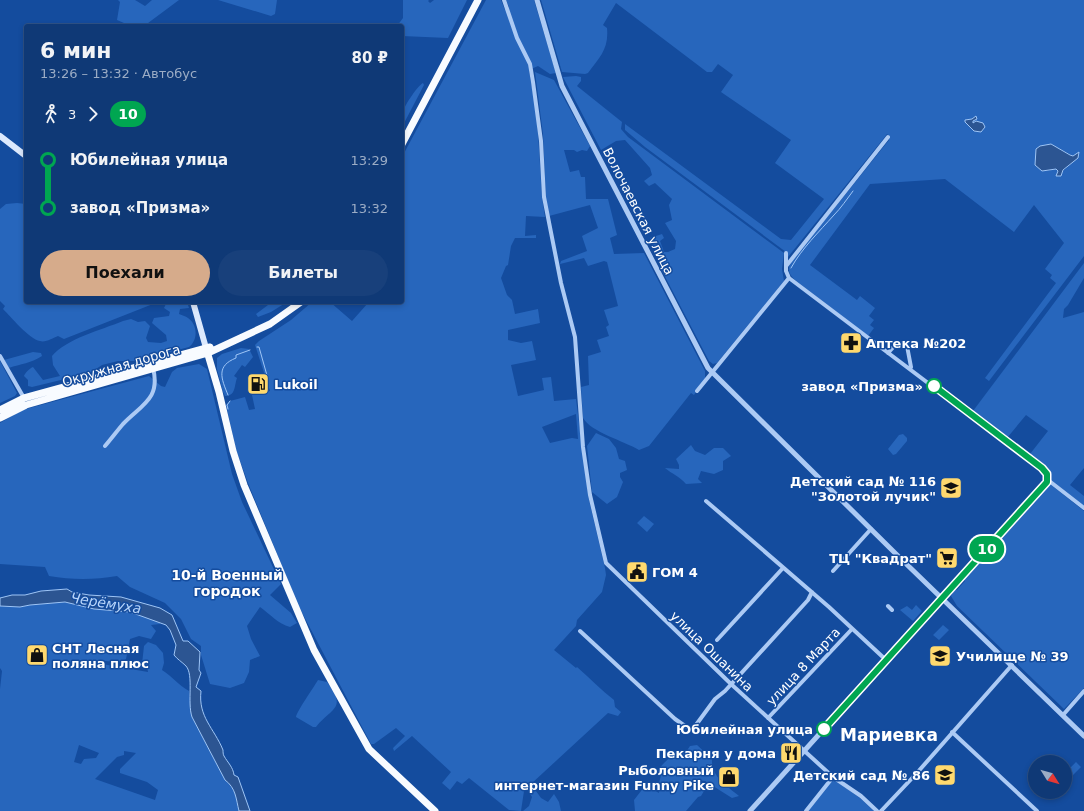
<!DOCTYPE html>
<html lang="ru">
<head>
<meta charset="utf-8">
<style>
  :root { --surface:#0f3976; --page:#18407b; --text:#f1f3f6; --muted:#9bacc5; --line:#2f5388; --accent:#d6ab8b }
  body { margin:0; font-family:"DejaVu Sans",sans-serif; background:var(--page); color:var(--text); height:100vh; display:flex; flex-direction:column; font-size:15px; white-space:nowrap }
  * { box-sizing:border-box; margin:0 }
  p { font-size:13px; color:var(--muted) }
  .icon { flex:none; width:22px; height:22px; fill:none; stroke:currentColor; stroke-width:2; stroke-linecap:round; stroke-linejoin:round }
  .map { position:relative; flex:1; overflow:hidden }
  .side { position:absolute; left:24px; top:24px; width:380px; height:280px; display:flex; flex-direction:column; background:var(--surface); border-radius:4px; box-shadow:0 2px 6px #0003,0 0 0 1px var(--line) }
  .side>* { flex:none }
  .badge { padding:0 8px; border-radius:13px; font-size:14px; line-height:26px }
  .needle { width:26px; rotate:127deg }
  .buttons { position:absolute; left:1028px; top:755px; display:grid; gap:8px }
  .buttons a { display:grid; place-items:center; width:44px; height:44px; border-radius:50%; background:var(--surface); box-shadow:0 2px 6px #0003,0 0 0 1px var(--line); font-size:20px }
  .map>.badge { position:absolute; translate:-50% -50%; box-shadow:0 0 0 2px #fff }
  .legs { display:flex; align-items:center; gap:6px; height:44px; padding:0 16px; font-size:13px }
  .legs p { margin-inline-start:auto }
  .overview { display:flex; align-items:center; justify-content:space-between; height:68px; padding:0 16px }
  h1 { font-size:22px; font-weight:700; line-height:30px }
  .button { display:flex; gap:8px; margin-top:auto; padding:8px 16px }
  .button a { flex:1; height:46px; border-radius:24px; background:var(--accent); color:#111; font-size:16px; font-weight:700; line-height:46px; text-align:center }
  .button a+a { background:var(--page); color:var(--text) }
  ul { padding:0 16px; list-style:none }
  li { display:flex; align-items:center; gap:14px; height:48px; font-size:15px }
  li i { display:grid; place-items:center; width:6px; height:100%; margin:0 5px; background:currentColor }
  li i::after { content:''; width:10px; height:10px; margin:-5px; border:3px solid; border-radius:50%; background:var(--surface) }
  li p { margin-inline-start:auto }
  li:first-child i { background:linear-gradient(#0000 50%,currentColor 0) }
  li:last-child i { background:linear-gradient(currentColor 50%,#0000 0) }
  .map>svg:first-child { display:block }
  .green { fill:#2766bc; fill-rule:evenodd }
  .water { fill:#2c5592; stroke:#9ec5f6 }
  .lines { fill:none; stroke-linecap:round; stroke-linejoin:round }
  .stream { stroke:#9ec5f6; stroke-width:1 }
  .minor { stroke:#accaf4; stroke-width:4 }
  .tertiary { stroke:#accaf4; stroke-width:5 }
  .secondary { stroke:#dce9fd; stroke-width:6 }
  .primary { stroke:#f8fbff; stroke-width:7 }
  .line-1-casing { stroke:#fff; stroke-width:9 }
  .line-1 { stroke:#00a651; stroke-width:6 }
  .stop-1-dot { fill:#fff; stroke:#00a651; stroke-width:2 }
  .labels { text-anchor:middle; stroke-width:3; stroke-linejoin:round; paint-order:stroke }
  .street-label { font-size:13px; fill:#fff; stroke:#144c9e }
  .poi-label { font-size:13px; font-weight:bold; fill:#fff; stroke:#144c9e; text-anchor:start }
  .stop-label { font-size:13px; font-weight:bold; fill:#fff; stroke:#144c9e; text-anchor:end }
  .neighbourhood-label { font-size:14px; font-weight:bold; fill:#fff; stroke:#144c9e }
  .water-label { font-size:14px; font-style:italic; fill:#b8d5fa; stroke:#144c9e }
  .district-label { font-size:17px; font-weight:bold; fill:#fff; stroke:#144c9e }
</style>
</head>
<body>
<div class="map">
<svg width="1084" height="811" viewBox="0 0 1084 811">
  <rect width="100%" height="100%" fill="#144c9e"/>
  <path class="green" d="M118 0H135L145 6 152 0H179L144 26H131L117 20 120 2Z
    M218 0H277L275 14 271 16Z
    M403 0H429L428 1 430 3 434 0H467L448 38 402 36V26H397L403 18Z
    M486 0H501L505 10 509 7 506 0H534L556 73 550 74 538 66 529 70 537 117 542 197 545 217 526 216 525 236 536 235V238H515L511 246 508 265 506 266 501 278 507 295 512 300 515 314 538 309 540 323 508 330V340L521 343 532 341 536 360 511 365 518 396 544 390 542 378 551 377 554 401 576 399 589 500 605 568 606 575 602 592 577 620 576 626 554 650 576 668 577 667C590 678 601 690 614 700L615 707 621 712 618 716 608 713 531 784 541 798 548 802 554 794 559 802 561 811H523L529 806 532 797 527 789 524 791 521 811 509 810 469 778 462 784 457 781 450 790 442 783 451 772 412 736 394 751 393 748 405 736 396 728 374 744H371L298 605 248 483 236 450 226 405 230 401 245 397 249 410 255 409 252 395 270 391 255 345 259 341 291 320 312 302H330L352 321 368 303 367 302H402V157ZM576 414 578 439 572 438 550 443 542 427Z
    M541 0H1084V256L989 381 985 378 1056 283 1050 278 1052 275 1045 269 1064 243 1034 205 1014 232 945 179 870 184 810 265 857 300 860 296 875 308 869 316 874 320 870 325 874 328 868 336 795 280C788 273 787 269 792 261L889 140V136L887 134 884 138 788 257 786 252 645 147 625 130V124L781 239 791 240 824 199 775 163 791 140 721 92 733 75 718 64 712 72H707L616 3 603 25 607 28C609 49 600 57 588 73L585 74 562 72ZM1051 144 1073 156 1075 160 1061 173 1058 172 1056 169 1047 171 1035 161 1044 147Z
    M535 72 554 80 590 146 587 151 582 150 577 152 574 150H564L570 172 579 170 581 177H585L586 199H608L617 235 610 238 614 254 644 253 705 371V379L694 395 691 393 649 446 639 450C624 441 591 432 583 418L581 387 589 385 588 356 601 352 597 340 609 336 606 327 609 325 604 310 618 306 607 262 604 261 588 266 584 258 560 264 561 261 587 251 582 236 598 228 590 205 549 216 546 199 543 134Z
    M576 76 581 77V81L577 86 622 122 621 129 628 137 784 253 782 269 784 281 717 363 713 364 709 361 660 267 650 238 662 234 664 238 660 241 664 252H668L675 249 676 241 665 223 672 220 669 205 672 199 655 183 649 186 644 181 652 175 650 168 625 140 616 141 601 150 563 77Z
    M423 83 424 85 402 127C402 122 401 118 402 114 403 108 417 86 423 83Z
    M17 203 26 204V302H158L64 339 58 336C53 338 45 343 40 341 29 339 11 317 3 309L5 306 0 301V209L6 204Z
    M1084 263V278L1068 305 1064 309 1063 318 1084 312V468L1070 485 1084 496V506L1051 480C1052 467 1039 461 1030 454L1048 431 1026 415 1007 438 973 411Z
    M167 302H187L189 308 180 309 179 314C181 315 186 316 188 318 198 325 198 340 189 347L135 361H118L102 365 90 373 32 387 28 386V380L24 376C25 373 30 368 33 367L43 380 60 376 53 365 52 356C66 339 101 330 123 321L131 319 138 322 145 321 150 326 146 338 148 342 161 343 167 341 166 335 152 323 154 318 169 316 170 312 164 308Z
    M272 302H287L271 312 258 317 256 314Z
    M241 348 249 349 253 357 245 367 242 365 234 376 237 378C234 386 236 396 225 396L223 392 217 369V358L222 354Z
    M33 352 41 353 42 356C32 363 20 364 9 368L4 360Z
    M0 361 17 393 15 396 0 403Z
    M199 364 207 369 232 474 242 502 281 584 270 595 291 613 297 623 290 627C278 624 270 614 260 607L247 626 251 639 260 656 250 660 249 672 244 683 230 688 210 684 201 655V646L191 639 181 619 165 603 130 587 117 576C94 580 72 580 49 576L45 567 0 564V423L22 410 149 376 161 386 165 387 172 372 177 368Z
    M596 433 609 439 616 448 619 459 625 461 627 470 620 473V477L623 482 617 497 607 504 592 492 587 446Z
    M903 434 907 438V441L896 454 893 455 888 449 899 435Z
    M691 445 695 451 705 455 714 448H723L731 456 723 461V470L714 474 701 471 698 479 702 483 686 484C679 476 672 474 665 468L679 469V465L676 459Z
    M1050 484 1084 511V688L1064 709 957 606 951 596 955 589 957 590 965 581 964 579Z
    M644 516 654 524 647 532 637 523Z
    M65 602 94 609 130 612 160 622V624L151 625 156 631 151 639 139 636 130 639 126 659 122 662 105 661 102 664 148 672 147 667 142 664 144 646 148 642 156 645 163 653 164 663 162 670C172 676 178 685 189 691L192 717 225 780C236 788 236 799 239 811H0V689L2 671 0 668V606L20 607 30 605ZM79 745 99 753 96 758 84 759 81 764 74 762ZM124 751 136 753 120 769V773L147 782 158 790 155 800 95 779 117 757 124 755Z
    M916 605 922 611 913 621 900 610 907 606 912 610Z
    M943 625 949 630 939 640 933 635Z
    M318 680 327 682C348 709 331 708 316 727H313L296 717C297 711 314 687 318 680Z
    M697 745 712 759C711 777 726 785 739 796L732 798 705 781 698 780 704 791 701 796 698 797 686 811H635L634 800 648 782 652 789 659 793 658 787 661 775 657 771C666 760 672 754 686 752L690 746Z
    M1076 762 1081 767 1069 779 1065 777V773Z
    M833 779 860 798 874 811H808Z"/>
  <path class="water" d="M976 116 977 119 973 121V123L976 121 983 123 985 127 981 132 974 131 965 122V120L972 119Z
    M1051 144 1070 155 1073 156 1079 152 1078 158 1063 170 1061 176H1056L1058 171 1056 169 1042 171 1035 165 1036 149 1040 146Z
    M67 589 72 592 89 595 121 597 160 608 172 615 183 641H188L200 652 199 670 201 673 196 687 201 691C198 717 214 728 223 750 223 751 223 755 224 756 228 763 233 767 234 775L238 777 250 811H239C236 799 236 788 225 780L192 717C187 702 194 675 186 666 182 662 177 659 174 655L176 645 170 630 166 625 130 612 94 609 65 602 30 605 20 607 0 606V598L12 595H25L41 591Z"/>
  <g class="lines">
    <path class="stream" d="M791 268C802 248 819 232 834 215 841 208 847 199 853 191
      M257 347H259L268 379
      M228 395C221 378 216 366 236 358V355L250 350
      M228 409 227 405 230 401"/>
    <path class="minor" d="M504 0 517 38 530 64 533 82 541 141 544 197 561 283 575 337 583 447 590 495 606 563 731 684 833 777 861 796 877 811
      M786 253V271L789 278 1047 473 1048 480 1045 486 942 598
      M787 265 888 137
      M888 353 897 343H904L907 346 911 367
      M0 356 24 398
      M697 391 789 278
      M105 446C111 439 117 431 123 424 141 405 161 399 153 368
      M1048 480 1084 508
      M706 501 829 607 886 660
      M833 571 871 529
      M888 606 892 610
      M580 631 675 719 685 726 693 729 715 699 725 691 808 600 812 592
      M717 640 783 568
      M1063 715 1084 691
      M768 718 852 629
      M952 732 1037 811
      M806 811 833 777
      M881 811 916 774 1012 665"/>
    <path class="tertiary" d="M537 0 562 86 708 368 896 554 1084 736
      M750 811 942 598"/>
    <path class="secondary" d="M0 136 26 156
      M193 302 206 348"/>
    <path class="primary" d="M402 144 478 0
      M206 348 219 392 233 451 244 485 314 650 369 749 435 811
      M0 410 24 398 210 347
      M0 418 26 405 208 353 270 324 301 302"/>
  </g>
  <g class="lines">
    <g class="line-1-casing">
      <path id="line-1" d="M824 729 1047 482V474L1042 468 934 386"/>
    </g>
    <use href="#line-1" class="line-1"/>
  </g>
  <defs>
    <g id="pharmacy-square" transform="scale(1.15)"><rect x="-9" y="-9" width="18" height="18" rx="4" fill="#ffd96e" stroke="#144c9e"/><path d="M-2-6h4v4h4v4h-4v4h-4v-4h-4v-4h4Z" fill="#111"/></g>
    <g id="fuel-square" transform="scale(1.15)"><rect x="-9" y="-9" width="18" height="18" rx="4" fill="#ffd96e" stroke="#144c9e"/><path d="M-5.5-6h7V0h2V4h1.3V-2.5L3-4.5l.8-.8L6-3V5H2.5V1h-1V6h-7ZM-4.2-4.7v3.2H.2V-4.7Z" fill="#111"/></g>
    <g id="school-square" transform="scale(1.15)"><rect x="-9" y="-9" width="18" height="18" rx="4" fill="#ffd96e" stroke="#144c9e"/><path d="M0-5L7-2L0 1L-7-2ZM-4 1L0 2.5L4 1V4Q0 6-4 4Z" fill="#111"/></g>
    <g id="supermarket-square" transform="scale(1.15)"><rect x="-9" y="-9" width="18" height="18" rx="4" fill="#ffd96e" stroke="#144c9e"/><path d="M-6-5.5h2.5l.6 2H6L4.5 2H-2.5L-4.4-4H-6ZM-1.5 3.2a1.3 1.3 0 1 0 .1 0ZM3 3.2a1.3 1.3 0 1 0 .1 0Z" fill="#111"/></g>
    <g id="civic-square" transform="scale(1.15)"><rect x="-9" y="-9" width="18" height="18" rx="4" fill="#ffd96e" stroke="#144c9e"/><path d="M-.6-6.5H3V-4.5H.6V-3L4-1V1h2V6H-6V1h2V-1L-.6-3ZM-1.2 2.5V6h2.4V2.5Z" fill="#111"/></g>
    <g id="shop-square" transform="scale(1.15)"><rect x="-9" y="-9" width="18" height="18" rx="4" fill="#ffd96e" stroke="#144c9e"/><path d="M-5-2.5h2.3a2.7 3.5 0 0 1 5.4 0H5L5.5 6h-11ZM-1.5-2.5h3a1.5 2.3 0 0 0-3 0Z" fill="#111"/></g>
    <g id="university-square" transform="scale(1.15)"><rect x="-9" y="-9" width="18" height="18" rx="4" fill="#ffd96e" stroke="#144c9e"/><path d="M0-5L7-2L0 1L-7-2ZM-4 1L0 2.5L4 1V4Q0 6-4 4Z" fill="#111"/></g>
    <g id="restaurant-square" transform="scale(1.15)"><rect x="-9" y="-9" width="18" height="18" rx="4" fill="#ffd96e" stroke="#144c9e"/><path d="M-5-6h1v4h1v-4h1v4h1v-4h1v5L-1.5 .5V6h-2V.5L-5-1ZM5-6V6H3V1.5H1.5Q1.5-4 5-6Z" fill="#111"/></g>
  </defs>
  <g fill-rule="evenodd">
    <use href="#pharmacy-square" x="851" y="343"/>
    <use href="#fuel-square" x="258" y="384"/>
    <use href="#school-square" x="951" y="488"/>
    <use href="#supermarket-square" x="947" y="558"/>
    <use href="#civic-square" x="637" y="572"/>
    <use href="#shop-square" x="37" y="655"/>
    <use href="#university-square" x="940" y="656"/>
    <use href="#restaurant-square" x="791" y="753"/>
    <use href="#school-square" x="945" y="775"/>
    <use href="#shop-square" x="729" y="777"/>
  </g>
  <g class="stop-1-dot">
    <circle cx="934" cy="386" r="7"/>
    <circle cx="824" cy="729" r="7"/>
  </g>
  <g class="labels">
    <g class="street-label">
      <text transform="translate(639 211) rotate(63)" y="5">Волочаевская улица</text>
      <text transform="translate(121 365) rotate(-16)" y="5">Окружная дорога</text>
      <text transform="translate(712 651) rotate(44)" y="5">улица Ошанина</text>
      <text transform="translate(803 666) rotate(-47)" y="5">улица 8 Марта</text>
    </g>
    <g class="poi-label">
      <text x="866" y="348">Аптека №202</text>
      <text x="274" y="389">Lukoil</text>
      <text x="936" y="486" text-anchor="end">Детский сад № 116<tspan x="936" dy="15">"Золотой лучик"</tspan></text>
      <text x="932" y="563" text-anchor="end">ТЦ "Квадрат"</text>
      <text x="652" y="577">ГОМ 4</text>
      <text x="52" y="653">СНТ Лесная<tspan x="52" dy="15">поляна плюс</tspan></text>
      <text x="956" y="661">Училище № 39</text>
      <text x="776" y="758" text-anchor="end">Пекарня у дома</text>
      <text x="714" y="775" text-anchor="end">Рыболовный<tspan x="714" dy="15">интернет-магазин Funny Pike</tspan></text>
      <text x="930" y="780" text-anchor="end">Детский сад № 86</text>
    </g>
    <g class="stop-label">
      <text x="923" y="391">завод «Призма»</text>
      <text x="813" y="734">Юбилейная улица</text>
    </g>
    <g class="neighbourhood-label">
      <text x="227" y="580">10-й Военный<tspan x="227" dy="16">городок</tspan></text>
    </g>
    <g class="water-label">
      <text transform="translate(106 603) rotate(9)" y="5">Черёмуха</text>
    </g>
    <g class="district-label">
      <text x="889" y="741">Мариевка</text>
    </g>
  </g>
</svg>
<div class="buttons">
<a><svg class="needle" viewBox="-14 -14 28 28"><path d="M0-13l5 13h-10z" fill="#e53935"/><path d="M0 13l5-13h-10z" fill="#9bacc5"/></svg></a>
</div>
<b class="badge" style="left:987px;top:549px;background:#00a651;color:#fff">10</b>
<section class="side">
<div class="overview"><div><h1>6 мин</h1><p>13:26 – 13:32 · Автобус</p></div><b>80 ₽</b></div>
<div class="legs"><svg class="icon" aria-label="walk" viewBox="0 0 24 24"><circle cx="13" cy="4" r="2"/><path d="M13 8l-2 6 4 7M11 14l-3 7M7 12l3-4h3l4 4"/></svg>3<svg class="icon" aria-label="forward" viewBox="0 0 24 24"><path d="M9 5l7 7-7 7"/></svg><b class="badge" style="background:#00a651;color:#fff">10</b></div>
<ul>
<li><i style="color:#00a651"></i><b>Юбилейная улица</b><p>13:29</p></li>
<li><i style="color:#00a651"></i><b>завод «Призма»</b><p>13:32</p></li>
</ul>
<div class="button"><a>Поехали</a><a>Билеты</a></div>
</section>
</div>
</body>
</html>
